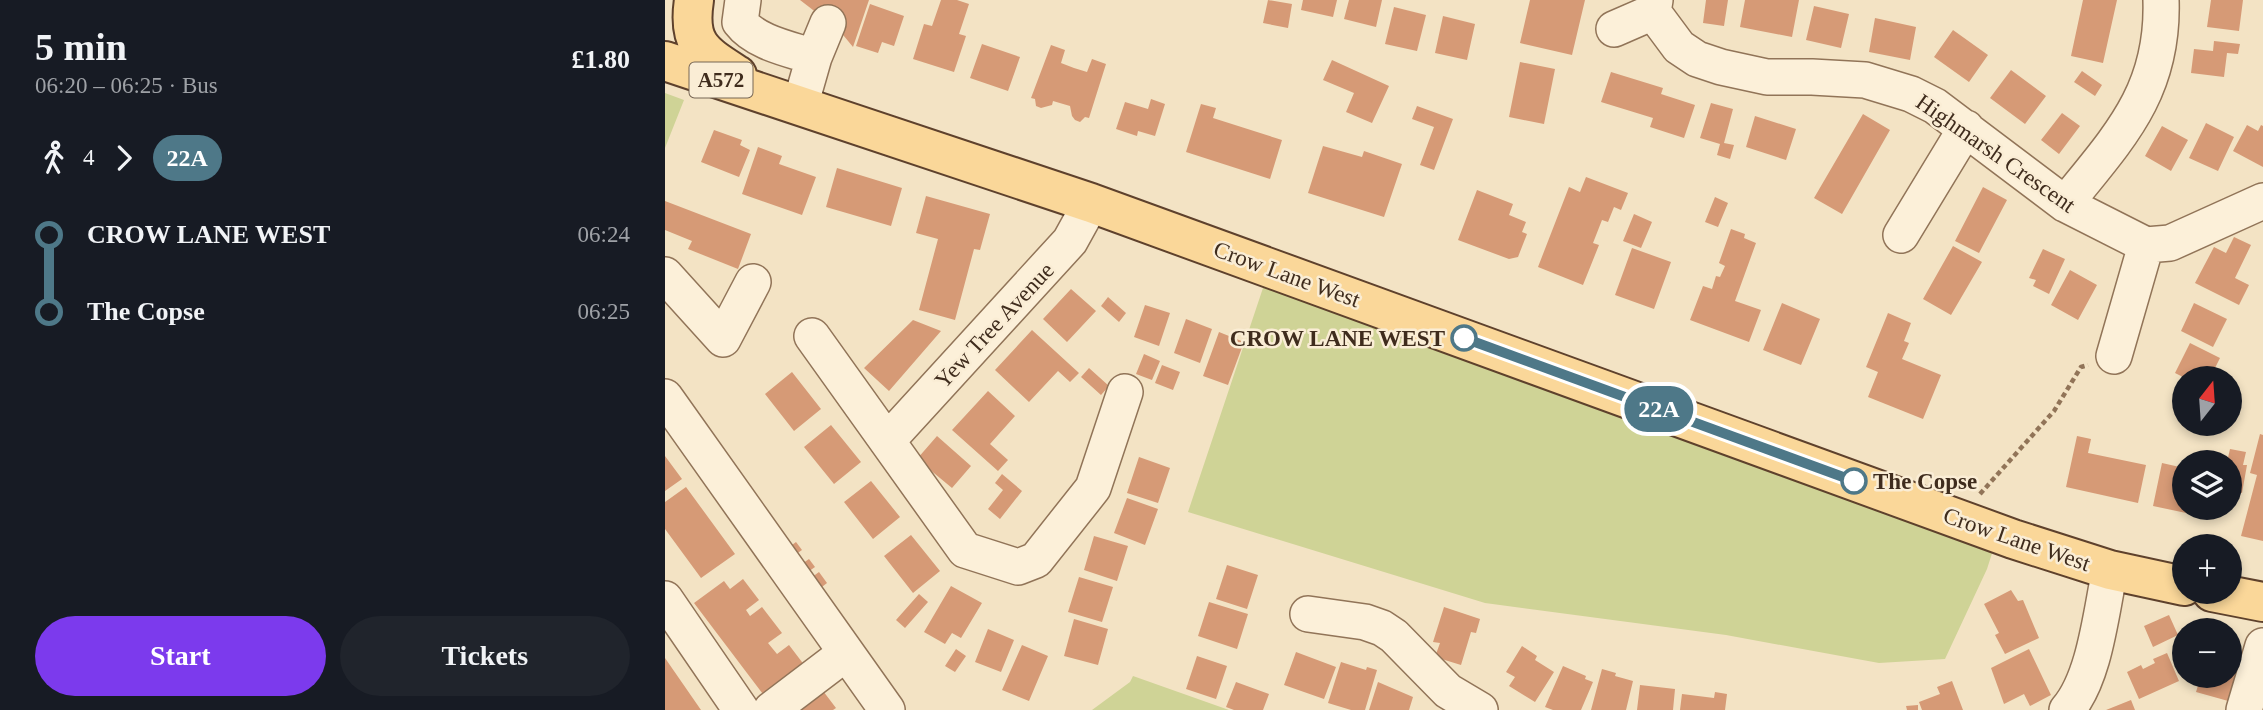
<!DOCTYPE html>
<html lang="en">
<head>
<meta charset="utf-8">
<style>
  :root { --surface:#171b24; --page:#20242c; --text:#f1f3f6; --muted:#9ea1a6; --accent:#7c3aed }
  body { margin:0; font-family:Georgia,serif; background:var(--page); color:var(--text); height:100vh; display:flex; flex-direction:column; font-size:26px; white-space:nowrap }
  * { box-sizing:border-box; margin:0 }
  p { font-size:23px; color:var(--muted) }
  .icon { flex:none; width:38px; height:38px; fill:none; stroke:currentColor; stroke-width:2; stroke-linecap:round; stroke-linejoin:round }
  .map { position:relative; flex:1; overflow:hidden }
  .sheet { display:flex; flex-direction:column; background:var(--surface); width:665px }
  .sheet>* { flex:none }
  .badge { padding:0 14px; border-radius:23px; font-size:24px; line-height:46px }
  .needle { width:46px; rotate:17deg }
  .controls { position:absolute; left:1507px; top:366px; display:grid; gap:14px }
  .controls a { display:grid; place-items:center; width:70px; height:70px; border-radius:50%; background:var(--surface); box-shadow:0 4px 10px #0003; font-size:35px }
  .map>.badge { position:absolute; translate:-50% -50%; box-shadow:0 0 0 4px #fff }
  .legs { display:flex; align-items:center; gap:10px; height:77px; padding:0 35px; font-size:23px }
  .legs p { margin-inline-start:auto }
  .headline { display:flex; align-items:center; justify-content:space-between; height:119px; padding:0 35px }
  h1 { font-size:38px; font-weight:600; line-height:52px }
  .primary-button { display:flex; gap:14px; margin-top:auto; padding:14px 35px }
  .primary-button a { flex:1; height:80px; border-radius:42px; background:var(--accent); color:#fff; font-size:28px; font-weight:600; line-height:80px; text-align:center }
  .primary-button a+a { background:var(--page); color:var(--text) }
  ul { padding:0 35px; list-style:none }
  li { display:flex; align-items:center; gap:24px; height:77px; font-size:26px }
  li i { display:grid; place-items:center; width:10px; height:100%; margin:0 9px; background:currentColor }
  li i::after { content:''; width:18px; height:18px; margin:-9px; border:5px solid; border-radius:50%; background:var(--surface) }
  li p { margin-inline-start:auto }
  li:first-child i { background:linear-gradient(#0000 50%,currentColor 0) }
  li:last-child i { background:linear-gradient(currentColor 50%,#0000 0) }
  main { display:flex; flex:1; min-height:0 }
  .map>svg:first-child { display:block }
  .green { fill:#cfd396 }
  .building { fill:#d69a76 }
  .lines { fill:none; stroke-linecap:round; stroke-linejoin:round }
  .minor-casing { stroke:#917458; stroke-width:38 }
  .major-casing { stroke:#5e412c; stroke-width:42 }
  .path { stroke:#917458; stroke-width:4.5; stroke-dasharray:5 3.5; stroke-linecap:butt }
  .minor { stroke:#fcf0d9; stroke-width:35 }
  .major { stroke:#fad799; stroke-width:38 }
  .line-1-casing { stroke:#fff; stroke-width:16 }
  .line-1 { stroke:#4e7888; stroke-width:10 }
  .stop-1-dot { fill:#fff; stroke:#4e7888; stroke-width:3.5 }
  .labels { text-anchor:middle; stroke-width:5; stroke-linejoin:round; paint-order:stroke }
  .shield { fill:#faedd5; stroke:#776654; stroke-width:2 }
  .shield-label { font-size:21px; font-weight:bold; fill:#3f2c1d }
  .street-label { font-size:23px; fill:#3f2c1d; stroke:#faedd5 }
  .stop-label { font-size:23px; font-weight:bold; fill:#3f2c1d; stroke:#faedd5; text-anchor:end }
</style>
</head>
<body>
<main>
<section class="sheet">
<div class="headline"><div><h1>5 min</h1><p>06:20 – 06:25 · Bus</p></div><b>£1.80</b></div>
<div class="legs"><svg class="icon" aria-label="walk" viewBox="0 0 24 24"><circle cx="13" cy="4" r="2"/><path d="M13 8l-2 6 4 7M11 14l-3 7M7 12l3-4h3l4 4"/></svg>4<svg class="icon" aria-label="forward" viewBox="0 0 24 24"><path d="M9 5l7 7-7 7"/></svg><b class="badge" style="background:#4e7888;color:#fff">22A</b></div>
<ul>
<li><i style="color:#4e7888"></i><b>CROW LANE WEST</b><p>06:24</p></li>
<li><i style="color:#4e7888"></i><b>The Copse</b><p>06:25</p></li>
</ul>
<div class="primary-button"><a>Start</a><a>Tickets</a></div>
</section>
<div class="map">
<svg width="1598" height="710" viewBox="0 0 1598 710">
  <rect width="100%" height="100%" fill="#f3e3c4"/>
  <path class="green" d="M0 93 19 100 0 148Z
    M600 282 1330 544 1322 569 1280 659 1214 663 1061 635 820 603 523 512Z
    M468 676 564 710H427L465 682Z"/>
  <path class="building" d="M135 0H204L188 47 174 30Z
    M276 0H292L304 4 294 34 301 36 289 72 248 59 259 24 267 26Z
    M603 0 627 4 623 28 598 23Z
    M638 0H672L668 17 636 10Z
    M684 0H717L711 27 679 19Z
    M865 0H920L907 55 855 43Z
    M1041 0H1063L1059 26 1038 23Z
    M1080 0H1134L1127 37 1075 27Z
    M1418 0H1452L1438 63 1406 56Z
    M1546 0H1578L1574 31 1542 27Z
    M205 4 239 16 229 46 217 42 213 53 191 46Z
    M1149 6 1184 14 1176 48 1141 40Z
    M729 7 761 15 752 51 720 44Z
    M778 16 810 24 802 60 770 53Z
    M1210 18 1251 27 1245 60 1204 52Z
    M1288 30 1323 55 1304 82 1269 57Z
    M1549 41 1575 44 1573 54 1562 53 1559 77 1526 73 1529 49 1548 51Z
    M317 44 355 57 343 91 305 78Z
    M386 45 400 50 396 63 409 68 422 72 427 59 441 64 424 118 420 117 415 122 410 120 407 116 405 106 388 101 387 105 376 108 371 106 370 99 366 98Z
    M667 60 724 86 707 123 681 112 689 93 658 80Z
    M855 62 890 69 879 124 844 117Z
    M1346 70 1381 96 1360 124 1325 98Z
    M1417 71 1437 85 1430 96 1409 82Z
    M946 72 998 88 996 94 1030 105 1019 138 985 127 988 118 936 102Z
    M486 99 500 104 490 136 473 131 472 136 451 129 460 102 483 109Z
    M1046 103 1068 109 1059 143 1069 145 1065 159 1052 155 1055 144 1035 138Z
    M536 104 551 108 548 118 617 140 605 179 521 152Z
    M752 106 788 119 769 170 755 165 769 127 747 119Z
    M1397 113 1415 126 1394 154 1376 140Z
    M1198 114 1225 130 1177 214 1149 198Z
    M1090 116 1131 129 1121 160 1081 147Z
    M1541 123 1569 137 1553 171 1524 158Z
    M1582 125 1593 131 1596 125 1598 126V167L1568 151Z
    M1497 126 1523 140 1506 171 1480 156Z
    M49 130 77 140 75 145 85 150 74 177 36 162Z
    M658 146 697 157 699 151 737 164 719 217 643 193Z
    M93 147 117 156 114 164 151 177 137 215 77 194Z
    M172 168 237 188 226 226 161 207Z
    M921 177 963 193 956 210 949 207 943 222 937 220 928 243 934 245 918 285 873 267 904 187 915 192Z
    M1318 187 1342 200 1314 253 1290 241Z
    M812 190 848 204 844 215 861 222 857 232 862 234 853 257 844 259 793 240Z
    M261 196 325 214 315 250 309 249 290 320 254 310 273 239 251 233Z
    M1050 197 1063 203 1053 227 1040 222Z
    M0 201 86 234 73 269 23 249 27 241 0 230Z
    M969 214 987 222 976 248 958 241Z
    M1066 229 1080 234 1079 238 1091 243 1070 301 1096 310 1084 342 1025 320 1038 286 1047 289 1051 276 1055 277 1060 266 1054 263Z
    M1569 237 1586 245 1570 278 1584 285 1574 305 1530 283 1549 247 1561 253Z
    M1288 246 1317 262 1286 315 1258 299Z
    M967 248 1006 262 989 309 950 295Z
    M1378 249 1400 259 1384 294 1368 286 1371 280 1364 278Z
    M1405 270 1432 285 1413 320 1386 305Z
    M406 289 431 311 402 342 378 319Z
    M443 297 461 313 454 322 436 306Z
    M1117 303 1155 319 1136 365 1098 350Z
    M1529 303 1562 319 1548 347 1516 331Z
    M480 305 505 313 494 346 469 337Z
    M1223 313 1246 323 1239 341 1244 343 1237 359 1276 375 1258 419 1203 397 1213 372 1201 367Z
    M521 319 547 329 535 363 509 353Z
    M248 320 276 331 224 391 199 368Z
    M367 330 414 373 405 382 393 371 364 402 330 370Z
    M554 332 579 342 563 385 538 376Z
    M1525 343 1555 358 1545 378H1520L1510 373Z
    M479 354 495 361 487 380 471 374Z
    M497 365 515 372 508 390 490 383Z
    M424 368 444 386 436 395 416 377Z
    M127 372 156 409 129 431 100 394Z
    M323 391 350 416 325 444 343 460 333 471 287 430Z
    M166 425 196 462 169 484 139 447Z
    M1595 434 1598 435V541L1576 536 1592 475 1585 473Z
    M272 436 306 466 287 488 252 459Z
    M1412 436 1426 439 1423 453 1481 465 1473 503 1401 487Z
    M1565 449 1581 452 1578 465H1582L1577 493 1564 490V462H1562Z
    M0 456 17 479 0 491Z
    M474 457 505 468 493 503 462 493Z
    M1497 463 1519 468V508H1542L1540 517 1488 506Z
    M337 474 357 491 335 519 323 509 338 490 330 483Z
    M206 481 235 517 208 539 179 502Z
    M21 487 70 554 36 578 0 529V502Z
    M462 498 493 509 480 545 449 533Z
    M246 535 275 571 248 593 219 556Z
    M429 536 463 546 452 581 419 570Z
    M131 542 137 550 124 559 119 551Z
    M144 559 150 567 137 576 131 568Z
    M562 565 593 575 582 609 551 599Z
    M154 572 162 583 148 594 139 583Z
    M414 577 448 587 437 622 403 612Z
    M78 579 94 600 81 610 85 616 97 607 117 633 103 643 112 654 124 645 140 666 104 702 29 603 59 581 65 589Z
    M286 586 317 603 296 638 287 633 280 644 259 632Z
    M1346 590 1353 601 1358 600 1374 638 1340 654 1330 635 1334 633 1319 604Z
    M254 594 263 602 240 628 231 620Z
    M544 602 583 614 572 649 533 636Z
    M779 607 815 619 811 633 806 632 796 665 770 657 775 643 768 642Z
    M1504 615 1513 635 1488 647 1479 626Z
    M409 619 443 629 433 665 399 656Z
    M323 629 349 640 336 672 310 662Z
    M357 645 383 656 364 701 337 690Z
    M857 646 872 656 870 660 889 672 870 702 844 686 850 677 841 672Z
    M291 649 301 656 290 672 280 666Z
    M1364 649 1386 695 1365 706 1359 694 1339 704 1326 668Z
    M631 652 671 667 659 699 619 685Z
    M1502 653 1514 681 1474 699 1462 672 1476 665 1478 669 1490 663 1488 659Z
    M532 656 562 666 551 699 521 689Z
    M0 658 36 710H0Z
    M676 662 701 670 702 667 712 670 700 710H686L663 703Z
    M1568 664 1584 668 1574 704 1531 692 1536 676H1564Z
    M898 666 921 676 920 679 928 682 916 710H888L880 707Z
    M937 669 951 673 950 676 968 681 961 710H926Z
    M1287 681 1298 710H1257L1254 702 1275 694 1272 687Z
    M571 682 604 694 598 710H569L561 707Z
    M713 682 748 697 744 710H704Z
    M975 685 1010 689 1008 710H972Z
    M155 687 171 708 168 710H114Z
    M1050 692 1062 694 1060 710H1015L1017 694 1049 698Z
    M1466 700 1470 710H1441Z
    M1253 705V710H1242L1241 706Z"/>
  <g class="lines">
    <g class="minor-casing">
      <path id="minor" d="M78 0 75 22C91 43 125 49 149 57
        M990 0 988 12 1014 47 1032 59 1056 67 1102 77H1147L1200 80 1246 94 1270 106 1400 204 1481 245 1505 243 1598 201
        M949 29 988 12
        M135 106 149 57 163 23
        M1400 204C1454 137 1499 92 1496 0
        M1236 235 1301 128
        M0 275 58 339 88 282
        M147 336 300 550 353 567 371 560 428 488 460 392
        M1449 356 1481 245
        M0 397 222 710
        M223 440 405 241 426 203
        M0 599 76 710
        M643 614 700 622 717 628 729 636 783 691 815 710
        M106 710 181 653
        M1402 710C1430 678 1436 612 1445 570
        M1579 710 1598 646"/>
    </g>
    <g class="major-casing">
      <path id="major" d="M29 0C22 45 38 53 72 75
        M0 61 426 203 1348 539 1445 570 1519 586
        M1547 592 1598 602"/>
    </g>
    <path class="path" d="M1315 494 1389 411 1416 367 1423 365"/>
    <use href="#minor" class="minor"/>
    <use href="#major" class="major"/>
  </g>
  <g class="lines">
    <g class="line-1-casing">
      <path id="line-1" d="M799 338 1189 481"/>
    </g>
    <use href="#line-1" class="line-1"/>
  </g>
  <g class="stop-1-dot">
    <circle cx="799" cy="338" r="12"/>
    <circle cx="1189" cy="481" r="12"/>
  </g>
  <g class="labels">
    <rect class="shield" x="24.5" y="62.5" width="63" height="35" rx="5"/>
    <g class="shield-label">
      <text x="56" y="87">A572</text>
    </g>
    <g class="street-label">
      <text transform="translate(1331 153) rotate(35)" y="8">Highmarsh Crescent</text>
      <text transform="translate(622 274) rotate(20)" y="8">Crow Lane West</text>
      <text transform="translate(329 325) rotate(-47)" y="8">Yew Tree Avenue</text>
      <text transform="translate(1352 539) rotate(19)" y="8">Crow Lane West</text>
    </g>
    <g class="stop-label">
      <text x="780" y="346">CROW LANE WEST</text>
      <text x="1208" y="489" text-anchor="start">The Copse</text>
    </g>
  </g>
</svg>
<div class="controls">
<a><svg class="needle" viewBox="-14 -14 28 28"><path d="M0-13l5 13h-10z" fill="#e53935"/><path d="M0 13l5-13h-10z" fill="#9ea1a6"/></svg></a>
<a><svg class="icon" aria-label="layers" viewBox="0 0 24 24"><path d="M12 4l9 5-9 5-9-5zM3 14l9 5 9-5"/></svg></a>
<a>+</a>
<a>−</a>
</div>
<b class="badge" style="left:994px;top:409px;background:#4e7888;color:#fff">22A</b>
</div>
</main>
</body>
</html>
